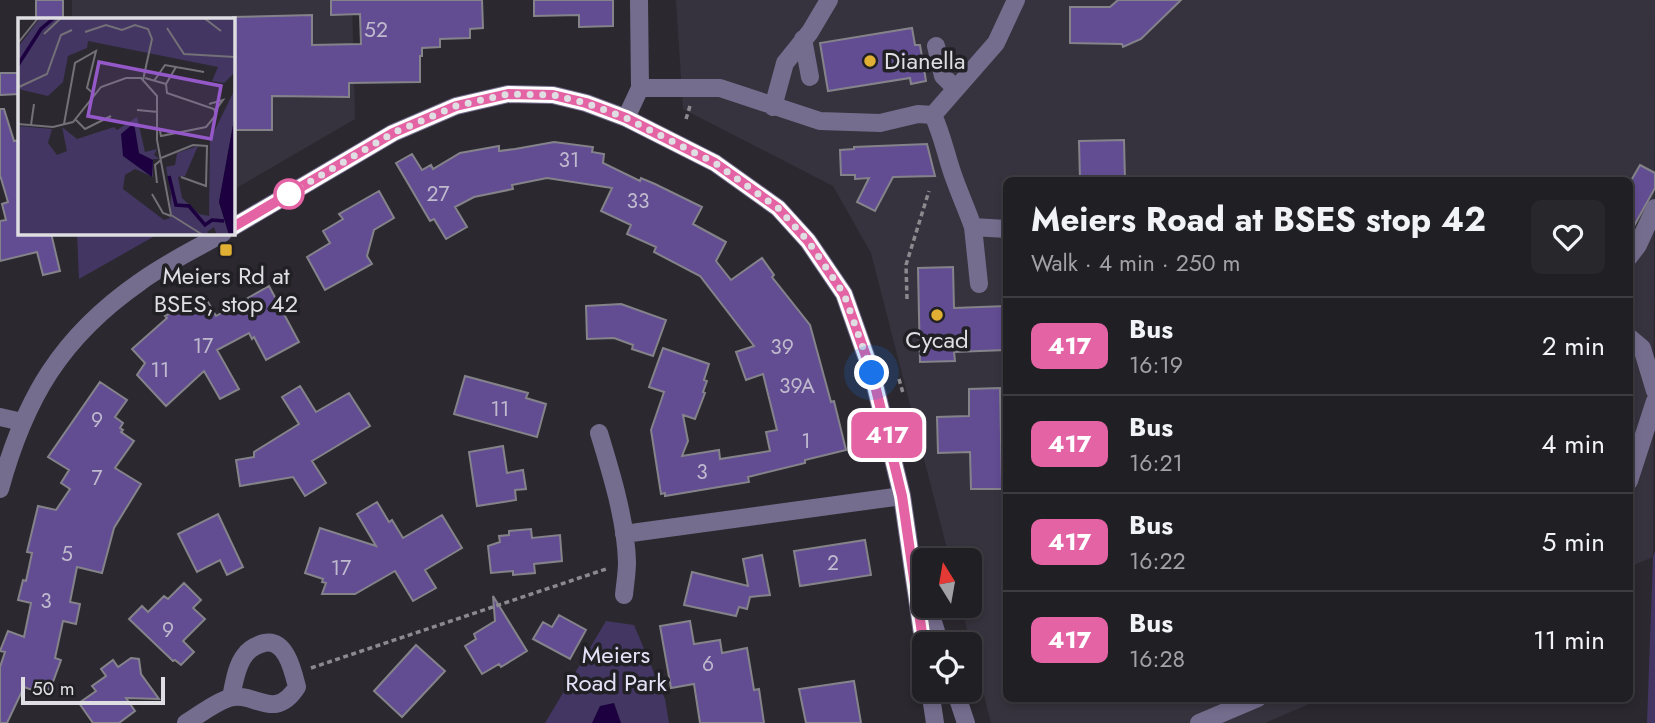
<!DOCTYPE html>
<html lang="en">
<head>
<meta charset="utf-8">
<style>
  :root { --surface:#201f23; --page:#28272b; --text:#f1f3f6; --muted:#a2a2a6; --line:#3d3d41 }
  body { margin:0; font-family:Jost,sans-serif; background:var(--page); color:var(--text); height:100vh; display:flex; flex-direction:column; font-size:26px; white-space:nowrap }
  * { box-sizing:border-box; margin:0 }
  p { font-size:23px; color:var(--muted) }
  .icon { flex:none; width:38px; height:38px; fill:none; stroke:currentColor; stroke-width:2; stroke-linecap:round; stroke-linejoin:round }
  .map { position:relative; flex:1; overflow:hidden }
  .side { position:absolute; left:1003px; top:177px; width:630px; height:525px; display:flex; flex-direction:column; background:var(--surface); border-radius:10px; box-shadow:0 4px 10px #0003,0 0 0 2px var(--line) }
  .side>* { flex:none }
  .badge { padding:0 14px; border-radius:10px; font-size:24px; line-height:46px }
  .needle { width:46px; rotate:349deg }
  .tools { position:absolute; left:912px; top:548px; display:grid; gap:14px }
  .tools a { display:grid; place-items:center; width:70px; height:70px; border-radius:10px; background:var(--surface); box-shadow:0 4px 10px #0003,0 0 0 2px var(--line); font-size:35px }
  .scale { position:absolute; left:21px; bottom:18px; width:144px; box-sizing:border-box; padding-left:7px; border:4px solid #dfdee2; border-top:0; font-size:19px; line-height:24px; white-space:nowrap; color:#dfdee2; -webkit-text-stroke:5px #212025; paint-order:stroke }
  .you { position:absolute; width:35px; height:35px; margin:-18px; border:5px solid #fff; border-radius:50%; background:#1a73e8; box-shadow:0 0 0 10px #1a73e833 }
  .map>.badge { position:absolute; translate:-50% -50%; box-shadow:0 0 0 4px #fff }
  .round { display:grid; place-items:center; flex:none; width:74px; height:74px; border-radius:10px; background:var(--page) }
  .headline { display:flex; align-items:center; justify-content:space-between; height:119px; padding:0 28px }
  h1 { font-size:33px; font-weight:700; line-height:52px }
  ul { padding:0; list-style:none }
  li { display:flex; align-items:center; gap:21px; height:98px; padding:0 28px; border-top:2px solid var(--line) }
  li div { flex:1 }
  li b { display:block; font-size:26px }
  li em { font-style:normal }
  li .badge { min-width:77px; font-weight:700; text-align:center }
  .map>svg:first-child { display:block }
  .built { fill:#36333e }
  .green { fill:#433662 }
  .water { fill:#1c003f }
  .building { fill:#624d93; stroke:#85838a; stroke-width:2 }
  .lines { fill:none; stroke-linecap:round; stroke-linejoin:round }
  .path { stroke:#8b8a8f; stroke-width:3.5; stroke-dasharray:5 3.5; stroke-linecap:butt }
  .minor { stroke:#756d8d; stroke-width:18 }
  .line-casing { stroke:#fff; stroke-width:16 }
  .line { stroke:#e463a4; stroke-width:10 }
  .walk { stroke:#dfdee2; stroke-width:7; stroke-dasharray:0 12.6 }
  .poi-dot { fill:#e1af34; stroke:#212025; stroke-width:2.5 }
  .stop-dot { fill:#fff; stroke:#e463a4; stroke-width:3.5 }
  .labels { text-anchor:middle; stroke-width:7; stroke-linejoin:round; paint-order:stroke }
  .number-label { font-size:21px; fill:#c0bace }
  .poi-label { font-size:24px; fill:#dfdee2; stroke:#212025 }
  .park-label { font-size:24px; fill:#e5e1f6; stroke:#212025 }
  .inset-river { fill:none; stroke:#1c003f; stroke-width:3.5 }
  .inset-road { fill:none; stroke:#737177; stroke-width:2 }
  .view { fill:#9458c8; fill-opacity:0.15; stroke:#9458c8; stroke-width:3.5 }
  .inset-edge { fill:none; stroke:#dfdee2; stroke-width:3.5 }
</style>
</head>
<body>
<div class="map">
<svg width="1655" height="723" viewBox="0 0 1655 723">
  <rect width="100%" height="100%" fill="#2b292f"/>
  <path class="built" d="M72 0H352L355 119 233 190V19H72Z
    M676 0H1655L1653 557 1629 567V180H1006V698H1323L1265 723H991L961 606H970V560H950L871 253 833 186 683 109Z"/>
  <path class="green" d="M77 233H160L79 279Z
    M1655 551V723H1647L1653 557Z
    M606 621 634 625 665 699 669 723H545Z"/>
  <path class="water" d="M614 703 621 723H592L600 706Z"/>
  <path class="building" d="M36 0H63V19H36Z
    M331 0H482L483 28 470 29V38L440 39V47L422 48V56H420V82L349 83V97L272 96V130H233V17L312 15V45L361 44 360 14 331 15Z
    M534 0H613V26L579 27V15L534 16Z
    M1118 0H1181L1141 39 1123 47 1122 44 1070 43V7H1110Z
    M912 28 915 45H920L926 81 911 84 910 78 828 91 820 43Z
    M0 73H19V94L0 95Z
    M0 109H4L14 141 19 140V233H51L60 271 43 275 37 252 0 261V221L6 220 2 204 8 202 0 175Z
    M1124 140 1125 180H1080L1079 141Z
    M554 142 593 147 592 152 604 154 603 163 640 181 641 178 655 184 702 207 693 224 726 242 716 261 731 280 762 258 774 275 772 277 810 325 831 402 834 401 846 450 805 460V463L748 477 749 482 665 496V493L661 494 651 430 664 392 649 387 663 348 709 364 704 380 707 381 703 392 705 393 695 419 683 415 688 441 682 456 719 450 720 459 770 451 766 432 777 430 763 374 746 380 736 352 754 346 700 276 654 252 656 247 627 234 631 225 601 211 612 188 547 178 512 185 513 189 474 197 455 207 467 227 446 239 434 219 430 221 396 163 412 154 422 170 431 165 433 169 460 153 499 146V151L515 149Z
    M927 144 935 176 893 177 875 211 857 202 869 178 855 179V175H841L840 150 854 149V147Z
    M1640 165 1655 173V188L1629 235V184Z
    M379 191 394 218 374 230 367 256 372 264 325 290 307 257 330 243 323 231 343 219 339 214Z
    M953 267 954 308 1006 306V350L954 352 955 361 920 362 918 268Z
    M269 286 299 342 266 360 254 337 252 339 249 333 217 350 239 389 220 399 204 371 166 406 137 375 145 363 132 349 167 318 165 316 204 295 216 316Z
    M621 304 666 320 653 356 632 349 633 345 614 338 587 339 586 306Z
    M465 376 528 393 526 398 546 404 537 437 454 414Z
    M100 382 127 400 115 417 123 423 120 428 123 430 121 432 134 441 115 468 141 484 114 528 102 573 77 567 70 602 80 604 76 624 63 621 55 658 61 660 50 690 37 685 35 691 24 687 7 723H0V667L5 652 0 651 8 631 24 637 31 603 18 600 23 580 26 581 32 553 27 552 38 506 56 510 70 489 61 483 69 470 48 457Z
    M300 386 316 412 349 393 370 426 312 461 326 483 305 496 293 477 240 486 236 460 254 457V452L299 424 282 397Z
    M1000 388 1002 489H971L970 452 938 453 937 417 969 416V389Z
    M503 446 507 473 523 470 526 489 515 490 516 500 477 506 469 452Z
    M377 502 389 522 392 520 403 538 442 515 462 548 425 570 436 588 413 601 395 571 355 594H322L326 583 322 582 323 579 305 573 320 528 376 546 357 514Z
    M218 514 243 567 227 575 220 560 197 572 178 534Z
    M531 529 532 538 560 535 562 561 534 564 535 573 513 575V571L491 573 488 546 500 542 499 536 509 535V531Z
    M865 540 871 575 800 586 794 551Z
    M762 555 770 595 750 597 747 609 739 607 736 616 684 605 692 572 748 586 743 559Z
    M184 583 201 600 193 608 205 619 183 641 194 652 181 665 175 660 173 661 129 619 142 606 148 612 164 596 168 599Z
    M493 596 527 651 501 667 499 664 482 674 465 646 476 639 474 634 495 621Z
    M559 615 586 630 570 659 533 639 543 622 552 627Z
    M690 621 694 644 720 640 722 653 747 648 754 690 759 689 764 723H700L694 684 671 688 660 626Z
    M416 645 445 671 402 717 374 691Z
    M131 658 139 659 141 674 159 699 126 698 135 711 119 723H93L79 703 96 691 92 686 106 676 101 669 113 660 118 667Z
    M854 681 861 723H806L799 689Z"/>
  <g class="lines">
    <path class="path" d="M686 119 690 106
      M907 299 906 265 929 191
      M899 379 903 393
      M311 668 609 568"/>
    <path class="minor" d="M803 39 810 77
      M936 46 943 76 955 88
      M640 88H720L820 121 880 123 918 114 933 115
      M773 107 785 63 810 32 829 0
      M933 115C941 132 945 150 951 169 957 188 966 207 973 227L1006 229
      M933 115 996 43 1016 0
      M626 118 640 88 639 0
      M233 227 393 133 456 106 508 94 553 95 586 103 626 118 715 163 778 208 808 241 844 294 872 373 902 496 924 647
      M973 227 979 284
      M1629 257 1638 245 1655 208
      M1629 337 1642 348 1655 391
      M0 417 22 422
      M599 433C611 472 626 521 627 562 627 573 625 584 624 595
      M1629 481 1655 401
      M0 489C25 398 61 337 140 282 166 263 196 249 223 233
      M624 534 902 496
      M928 606 940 644
      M930 690 935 723
      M955 690 966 723
      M186 723C199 715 214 703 229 698 254 690 274 723 297 687 293 671 286 638 264 643 257 645 249 649 245 655 236 666 234 684 231 697
      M1199 723 1258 698"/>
  </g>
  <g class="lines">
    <g class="line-casing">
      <path id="line" d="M233 227 393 133 456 106 508 94 553 95 586 103 626 118 715 163 778 208 808 241 844 294 872 373 902 496 924 647"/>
    </g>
    <use href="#line" class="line"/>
    <path class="walk" d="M289 194 393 133 456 106 508 94 553 95 586 103 626 118 715 163 778 208 808 241 844 294 872 373"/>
  </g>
  <g class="poi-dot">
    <circle cx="870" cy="61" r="7"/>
    <rect x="219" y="243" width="14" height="14" rx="3.5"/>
    <circle cx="937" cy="315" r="7"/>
  </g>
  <circle class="stop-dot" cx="289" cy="194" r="14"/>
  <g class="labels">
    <g class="number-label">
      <text x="376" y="37">52</text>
      <text x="569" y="167">31</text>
      <text x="438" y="201">27</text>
      <text x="638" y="208">33</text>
      <text x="203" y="353">17</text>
      <text x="782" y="354">39</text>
      <text x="160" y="377">11</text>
      <text x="797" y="393">39A</text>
      <text x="500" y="416">11</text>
      <text x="97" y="427">9</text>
      <text x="806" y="448">1</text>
      <text x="702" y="479">3</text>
      <text x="97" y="485">7</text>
      <text x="67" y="561">5</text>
      <text x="833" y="570">2</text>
      <text x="341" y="575">17</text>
      <text x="46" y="608">3</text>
      <text x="168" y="637">9</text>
      <text x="708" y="671">6</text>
    </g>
    <g class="poi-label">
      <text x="884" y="69" text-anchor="start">Dianella</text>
      <text x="226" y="284">Meiers Rd at<tspan x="226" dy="28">BSES, stop 42</tspan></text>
      <text x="937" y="348">Cycad</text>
    </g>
    <g class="park-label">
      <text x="616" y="663">Meiers<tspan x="616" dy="28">Road Park</tspan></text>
    </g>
  </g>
  <g transform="translate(18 18)">
    <rect width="217" height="217" fill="#2b292f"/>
    <path d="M22 0H217V96L201 184 211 217H199L196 209 189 214 194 217H0V108L34 111 30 125 39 137 49 133 44 109 59 121 96 109 99 112 119 99 127 134 139 131 136 137 142 141H135V159L117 151 107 157 105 171 146 202 152 200 153 176 148 149 157 147 159 135 180 128 167 158 160 159 164 180 181 196 191 198 192 122 215 75 216 55 206 65 194 63 200 49 70 23 69 30 50 38 45 64 30 78 0 71V29Z" fill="#433662"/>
    <path d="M217 96V217H211L201 184ZM116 105 121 135 135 142 134 159 105 138 103 116Z" fill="#1c003f"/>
    <path class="inset-river" d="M0 47 23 11 36 0M151 158 158 187 171 188 187 207 194 202 206 203"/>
    <path class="inset-road" d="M186 0 203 13M149 10 166 36 217 39M67 14 88 7 104 12 117 7 130 11 134 21 125 62M26 16 43 0M0 25 20 0M158 49 186 54M127 60 148 66M136 63 147 47 158 49 148 66M1 69 29 56 43 17 54 12M191 86 205 82 197 93M119 92 140 94M58 102 67 111 93 98M0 106 35 109 55 104 83 69 108 60H123L139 78V122L153 197 185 217M46 106 57 45 78 33 69 70 76 76M13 107 16 86M142 113 143 118 188 109 198 97 196 91 149 75 148 66M143 140 175 127 189 128 188 168 163 159M139 165 137 147 143 142M134 176 145 195 153 198"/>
    <path class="view" d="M81 44 203 68 193 121 70 98Z"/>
    <rect width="217" height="217" class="inset-edge"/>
  </g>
</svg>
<div class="tools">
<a><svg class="needle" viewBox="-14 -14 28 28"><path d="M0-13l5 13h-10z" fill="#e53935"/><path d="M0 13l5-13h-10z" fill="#a2a2a6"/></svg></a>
<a><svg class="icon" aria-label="locate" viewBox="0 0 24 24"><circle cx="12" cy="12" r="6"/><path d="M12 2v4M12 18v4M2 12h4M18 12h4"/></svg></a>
</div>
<div class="scale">50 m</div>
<div class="you" style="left:872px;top:373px"></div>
<b class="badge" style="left:887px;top:435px;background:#e463a4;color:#fff">417</b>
<section class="side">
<div class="headline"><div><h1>Meiers Road at BSES stop 42</h1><p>Walk · 4 min · 250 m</p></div><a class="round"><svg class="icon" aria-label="heart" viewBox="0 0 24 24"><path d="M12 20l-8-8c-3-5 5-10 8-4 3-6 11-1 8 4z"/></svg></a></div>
<ul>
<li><span class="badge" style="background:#e463a4;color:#fff">417</span><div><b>Bus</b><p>16:19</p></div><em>2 min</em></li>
<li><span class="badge" style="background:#e463a4;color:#fff">417</span><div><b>Bus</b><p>16:21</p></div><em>4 min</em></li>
<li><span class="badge" style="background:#e463a4;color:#fff">417</span><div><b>Bus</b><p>16:22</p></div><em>5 min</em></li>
<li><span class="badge" style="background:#e463a4;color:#fff">417</span><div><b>Bus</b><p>16:28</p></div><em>11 min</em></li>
</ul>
</section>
</div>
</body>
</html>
